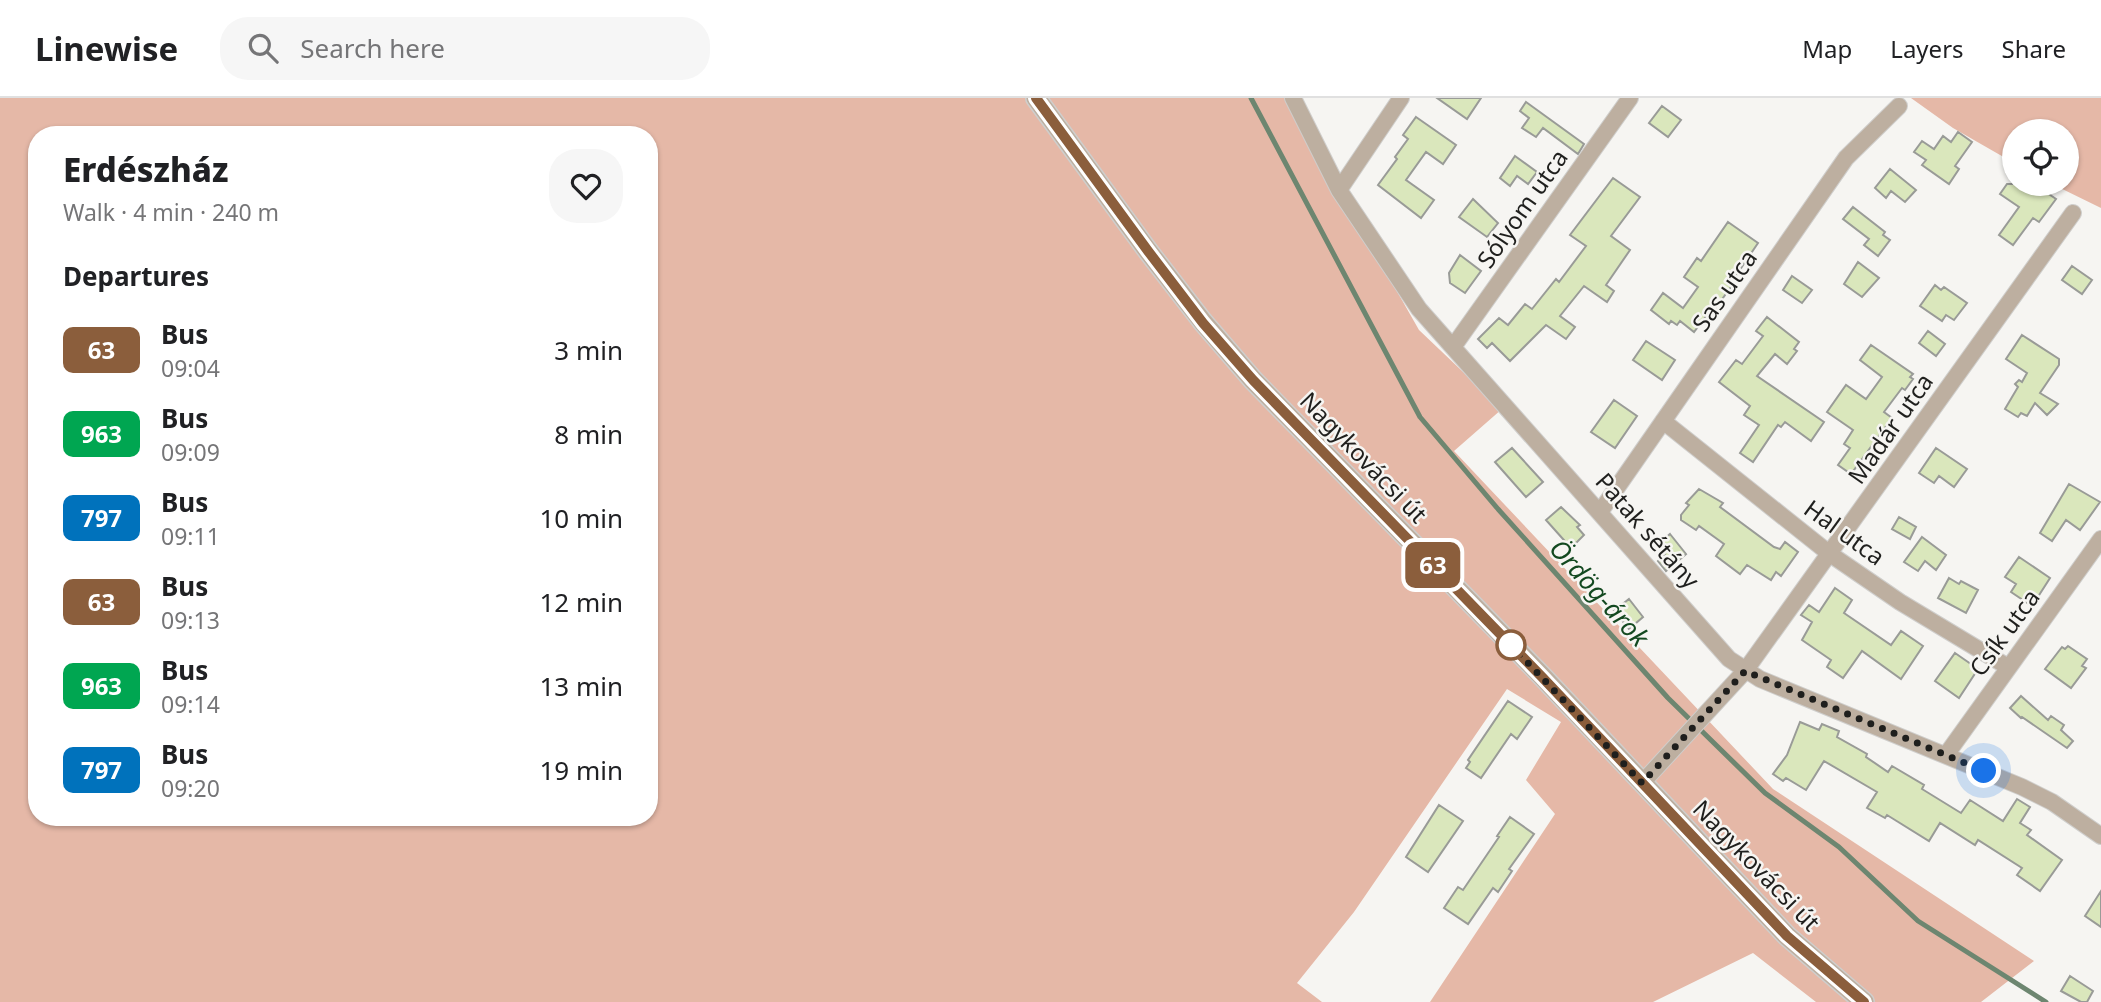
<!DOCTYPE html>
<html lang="en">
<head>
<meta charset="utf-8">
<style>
  :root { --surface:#fff; --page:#f6f6f6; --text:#202124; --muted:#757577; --line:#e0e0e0 }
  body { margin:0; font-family:"Noto Sans",sans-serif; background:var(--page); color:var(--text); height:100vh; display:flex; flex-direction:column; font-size:26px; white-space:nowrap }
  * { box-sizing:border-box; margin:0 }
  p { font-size:23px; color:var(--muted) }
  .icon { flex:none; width:38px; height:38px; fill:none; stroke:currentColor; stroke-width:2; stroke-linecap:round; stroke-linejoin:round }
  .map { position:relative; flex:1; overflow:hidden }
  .details { position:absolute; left:28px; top:28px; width:630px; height:700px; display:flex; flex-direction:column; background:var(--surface); border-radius:28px; box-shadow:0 2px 5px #0004 }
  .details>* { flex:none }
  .badge { padding:0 14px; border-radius:10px; font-size:24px; line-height:46px }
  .fabs { position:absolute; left:2002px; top:21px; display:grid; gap:14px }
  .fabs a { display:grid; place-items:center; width:77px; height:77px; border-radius:50%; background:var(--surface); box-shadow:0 2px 5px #0004; font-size:35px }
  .you { position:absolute; width:35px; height:35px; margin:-18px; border:5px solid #fff; border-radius:50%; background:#1a73e8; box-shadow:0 0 0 10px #1a73e833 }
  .map>.badge { position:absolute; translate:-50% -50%; box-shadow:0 0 0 4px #fff }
  h2 { padding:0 35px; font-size:26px; line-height:63px }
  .round { display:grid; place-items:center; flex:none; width:74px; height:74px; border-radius:28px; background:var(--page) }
  .head { display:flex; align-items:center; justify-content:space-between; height:119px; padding:0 35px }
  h1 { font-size:33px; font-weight:800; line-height:52px }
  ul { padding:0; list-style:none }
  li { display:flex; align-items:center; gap:21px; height:84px; padding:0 35px }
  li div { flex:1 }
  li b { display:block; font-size:26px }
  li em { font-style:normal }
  li .badge { min-width:77px; font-weight:700; text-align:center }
  header { display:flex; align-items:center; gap:42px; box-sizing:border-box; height:98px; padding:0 35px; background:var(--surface); border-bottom:2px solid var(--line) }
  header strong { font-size:33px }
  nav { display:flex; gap:38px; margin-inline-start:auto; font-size:24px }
  .search { width:490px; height:63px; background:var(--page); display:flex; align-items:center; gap:18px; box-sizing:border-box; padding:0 24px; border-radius:28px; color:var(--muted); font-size:26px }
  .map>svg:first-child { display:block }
  .green { fill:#e5b8a7; fill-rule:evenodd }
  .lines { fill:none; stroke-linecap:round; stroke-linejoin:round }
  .stream { stroke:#6d8670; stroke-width:5 }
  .building { fill:#dae7bc; stroke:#999b97; stroke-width:2 }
  .minor-casing { stroke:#cfcecc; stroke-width:18 }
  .tertiary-casing { stroke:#cfcecc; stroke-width:22 }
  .minor { stroke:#bdafa0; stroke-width:16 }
  .tertiary { stroke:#bdafa0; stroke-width:19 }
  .line-casing { stroke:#fff; stroke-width:16 }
  .line { stroke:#8b5e3c; stroke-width:10 }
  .walk { stroke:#1f1f1d; stroke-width:7; stroke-dasharray:0 12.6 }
  .stop-dot { fill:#fff; stroke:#8b5e3c; stroke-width:3.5 }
  .labels { text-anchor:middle; stroke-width:5; stroke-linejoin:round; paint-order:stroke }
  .street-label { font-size:24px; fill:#1f1f1d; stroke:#f6f5f2 }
  .water-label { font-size:26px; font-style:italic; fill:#134920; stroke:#f6f5f2 }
</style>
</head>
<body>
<header>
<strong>Linewise</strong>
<div class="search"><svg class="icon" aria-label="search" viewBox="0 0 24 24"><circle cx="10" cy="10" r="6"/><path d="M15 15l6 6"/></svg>Search here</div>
<nav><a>Map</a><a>Layers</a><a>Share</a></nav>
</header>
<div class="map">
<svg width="2101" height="904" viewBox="0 0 2101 904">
  <rect width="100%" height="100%" fill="#f6f5f2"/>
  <path class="green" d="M0 0H1287L1419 232 1502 311 1454 353 1773 691 2034 863 1981 904H1816L1753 855 1653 904H1430L1555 716 1526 682 1561 624 1507 591 1354 814 1297 885 1322 904H0ZM37 37H649V719H37Z
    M1911 0H2101V110L2052 86H2067V33H2014V65L1953 30Z"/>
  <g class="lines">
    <path class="stream" d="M1251 0 1420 319 1498 411 1668 600 1765 695 1839 749 1918 823 2046 904"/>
  </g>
  <path class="building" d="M1437 0H1481L1467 21Z
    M1526 4 1584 46 1578 56 1543 30 1536 39 1522 30 1529 20 1520 13Z
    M1662 8 1681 22 1668 39 1649 25Z
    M1416 19 1456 47 1443 66 1426 54 1406 82 1434 102 1421 120 1378 87 1397 61 1395 59 1408 41 1403 37Z
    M1958 34 1972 44 1955 68 1959 71 1949 86 1922 67 1926 62 1914 54 1922 43 1934 51 1943 38 1951 44Z
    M1515 58 1537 74 1528 86 1517 78 1510 88 1500 80Z
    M1890 71 1916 92 1905 104 1891 93 1886 100 1875 90Z
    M1613 80 1640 99 1611 138 1630 152 1606 187 1614 193 1607 204 1584 188 1560 218 1575 229 1566 241 1546 227 1510 263 1492 245 1487 250 1478 241 1499 220 1508 227 1525 206 1532 211 1556 181 1559 184 1586 148 1570 137Z
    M2007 86H2034L2056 101 2039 124 2033 120 2013 147 1999 137 2019 109 2000 96Z
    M1473 101 1498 125 1487 139 1459 119Z
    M1853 109 1885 134 1883 137 1890 142 1878 158 1864 147 1869 141 1843 121Z
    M1728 124 1758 145 1731 185 1733 186 1712 215 1710 213 1694 234 1680 223 1677 227 1671 223 1669 226 1651 212 1663 195 1683 210 1698 189 1684 179 1697 160 1701 163Z
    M1460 157 1481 173 1465 195 1450 185 1449 175Z
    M1858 164 1879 180 1862 199 1844 186Z
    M2072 168 2092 182 2082 196 2062 182Z
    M1792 178 1812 192 1802 205 1783 192Z
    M1935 187 1941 192 1944 189 1967 205 1954 222 1946 217 1942 223 1920 208Z
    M1767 219 1799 244 1794 251 1797 253 1787 266 1775 256 1757 278 1824 324 1811 343 1785 324 1781 329 1778 327 1753 364 1740 355 1759 327 1744 317 1750 308 1719 284 1736 262 1742 266 1763 238 1756 233Z
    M1928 233 1945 246 1936 258 1919 245Z
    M2022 237 2059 261V267L2040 295 2058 306 2047 317 2035 305 2027 318 2021 315 2018 319 2005 311 2018 289 2015 286 2019 282 2022 284 2027 275 2006 261Z
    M1646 243 1675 262 1662 282 1633 262Z
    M1871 247 1913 276 1910 279 1913 281 1905 292 1902 290 1884 314 1892 320 1851 376 1838 367 1850 350 1844 346 1853 332 1827 314 1846 287 1866 301 1882 279 1860 262Z
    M1614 302 1637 318 1615 350 1591 334Z
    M1512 350 1543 384 1526 399 1495 364Z
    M1936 350 1967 371 1954 389 1939 378 1934 385 1919 375Z
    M2069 386 2100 404 2080 432 2066 422 2052 443 2040 435Z
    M1699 391 1723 405 1720 409 1774 449 1780 451 1785 444 1798 454 1781 478 1776 474 1771 482 1747 467 1740 476 1716 458 1724 446 1699 428 1696 432 1681 422V417L1689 407 1686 405Z
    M1561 409 1580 427 1577 429 1584 437 1571 450 1546 422Z
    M1899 419 1916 429 1910 441 1892 431Z
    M1670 436 1686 456 1666 473 1658 463 1665 456 1657 447Z
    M1922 439 1946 457 1936 472 1925 463 1918 473 1904 464Z
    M2019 459 2050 480 2032 508 2011 494 2016 486 2005 479Z
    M1949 480 1959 486 1961 483 1978 492 1966 515 1938 500Z
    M1835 490 1852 502 1844 515 1891 547 1901 533 1923 548 1901 581 1862 553 1843 580 1827 569 1831 562 1802 542 1812 524 1801 517 1809 507 1819 514Z
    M1629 501 1643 519 1629 531 1614 513Z
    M2068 548 2087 561 2082 568 2086 570 2071 590 2045 571 2062 549 2065 551Z
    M1955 555 1978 571 1959 600 1935 583Z
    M2021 598 2048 622 2051 618 2064 627 2061 632 2073 643 2067 650 2022 619 2021 620 2010 610Z
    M1508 603 1532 619 1517 641 1511 636 1481 680 1466 670 1470 664 1468 662Z
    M1800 624 1819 632 1822 626 1839 633 1837 639 1867 656 1866 659 1888 674 1892 668 1924 687 1922 691 1961 715 1970 702 2003 723 2017 701 2030 709 2020 725 2031 732 2027 737 2062 762 2040 793 2017 777 2022 770 1978 742 1975 747 1940 725 1929 743 1887 717 1885 720 1867 710 1877 694 1824 663 1806 692 1786 680 1783 683 1773 676 1787 657Z
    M1439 707 1463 723 1428 774 1406 759Z
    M1510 719 1534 736 1509 771 1512 773 1498 794 1493 790 1468 826 1444 810 1458 789 1463 792 1499 739 1497 738Z
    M2101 793V829L2085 818Z
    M2070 878 2093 893 2087 904H2081L2061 893Z"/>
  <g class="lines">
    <g class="minor-casing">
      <path id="minor" d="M1293 0 1339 92 1419 211 1729 561 1760 581 2022 689 2052 704 2101 738
        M1339 92 1401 0
        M1453 249 1630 0
        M1663 323 1830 456 1900 504 2008 569
        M1600 414 1846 60 1899 8
        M1946 657 2101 441
        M1642 685 1745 573 2073 115"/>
    </g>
    <g class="tertiary-casing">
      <path id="tertiary" d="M1036 0 1148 153 1203 224 1253 282 1542 578 1787 838 1864 904"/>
    </g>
    <use href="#minor" class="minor"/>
    <use href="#tertiary" class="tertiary"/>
  </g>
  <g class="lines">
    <g class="line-casing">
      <path id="line" d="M1036 0 1148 153 1203 225 1253 282 1542 579 1787 838 1864 904"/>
    </g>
    <use href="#line" class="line"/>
    <path class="walk" d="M1511 547 1642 685 1745 573 1984 673"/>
  </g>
  <circle class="stop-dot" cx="1511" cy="547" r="14"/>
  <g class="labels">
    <g class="street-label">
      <text transform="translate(1523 111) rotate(-55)" y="8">Sólyom utca</text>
      <text transform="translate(1725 193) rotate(-55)" y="8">Sas utca</text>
      <text transform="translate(1891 331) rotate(-55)" y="8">Madár utca</text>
      <text transform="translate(1363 360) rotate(46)" y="8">Nagykovácsi út</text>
      <text transform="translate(1647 433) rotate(49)" y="8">Patak sétány</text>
      <text transform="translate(1844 435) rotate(36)" y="8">Hal utca</text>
      <text transform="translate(2005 535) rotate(-54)" y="8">Csík utca</text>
      <text transform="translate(1756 768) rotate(46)" y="8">Nagykovácsi út</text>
    </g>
    <g class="water-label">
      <text transform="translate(1599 495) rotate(48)" y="9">Ördög-árok</text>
    </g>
  </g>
</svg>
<div class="fabs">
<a><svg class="icon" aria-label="locate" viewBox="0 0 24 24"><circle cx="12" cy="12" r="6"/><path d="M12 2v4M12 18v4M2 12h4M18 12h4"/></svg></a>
</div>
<div class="you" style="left:1984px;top:673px"></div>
<b class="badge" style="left:1433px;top:467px;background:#8b5e3c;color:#fff">63</b>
<section class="details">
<div class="head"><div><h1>Erdészház</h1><p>Walk · 4 min · 240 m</p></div><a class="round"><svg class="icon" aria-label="heart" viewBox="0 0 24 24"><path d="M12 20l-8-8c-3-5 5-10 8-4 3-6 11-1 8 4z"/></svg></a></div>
<h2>Departures</h2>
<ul>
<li><span class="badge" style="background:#8b5e3c;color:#fff">63</span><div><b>Bus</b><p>09:04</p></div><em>3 min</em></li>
<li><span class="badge" style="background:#00a651;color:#fff">963</span><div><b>Bus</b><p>09:09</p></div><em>8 min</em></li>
<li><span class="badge" style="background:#0072bc;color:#fff">797</span><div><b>Bus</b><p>09:11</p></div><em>10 min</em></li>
<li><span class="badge" style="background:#8b5e3c;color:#fff">63</span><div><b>Bus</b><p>09:13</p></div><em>12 min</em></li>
<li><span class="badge" style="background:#00a651;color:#fff">963</span><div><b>Bus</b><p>09:14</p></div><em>13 min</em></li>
<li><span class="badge" style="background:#0072bc;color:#fff">797</span><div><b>Bus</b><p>09:20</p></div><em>19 min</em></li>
</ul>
</section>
</div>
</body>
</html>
